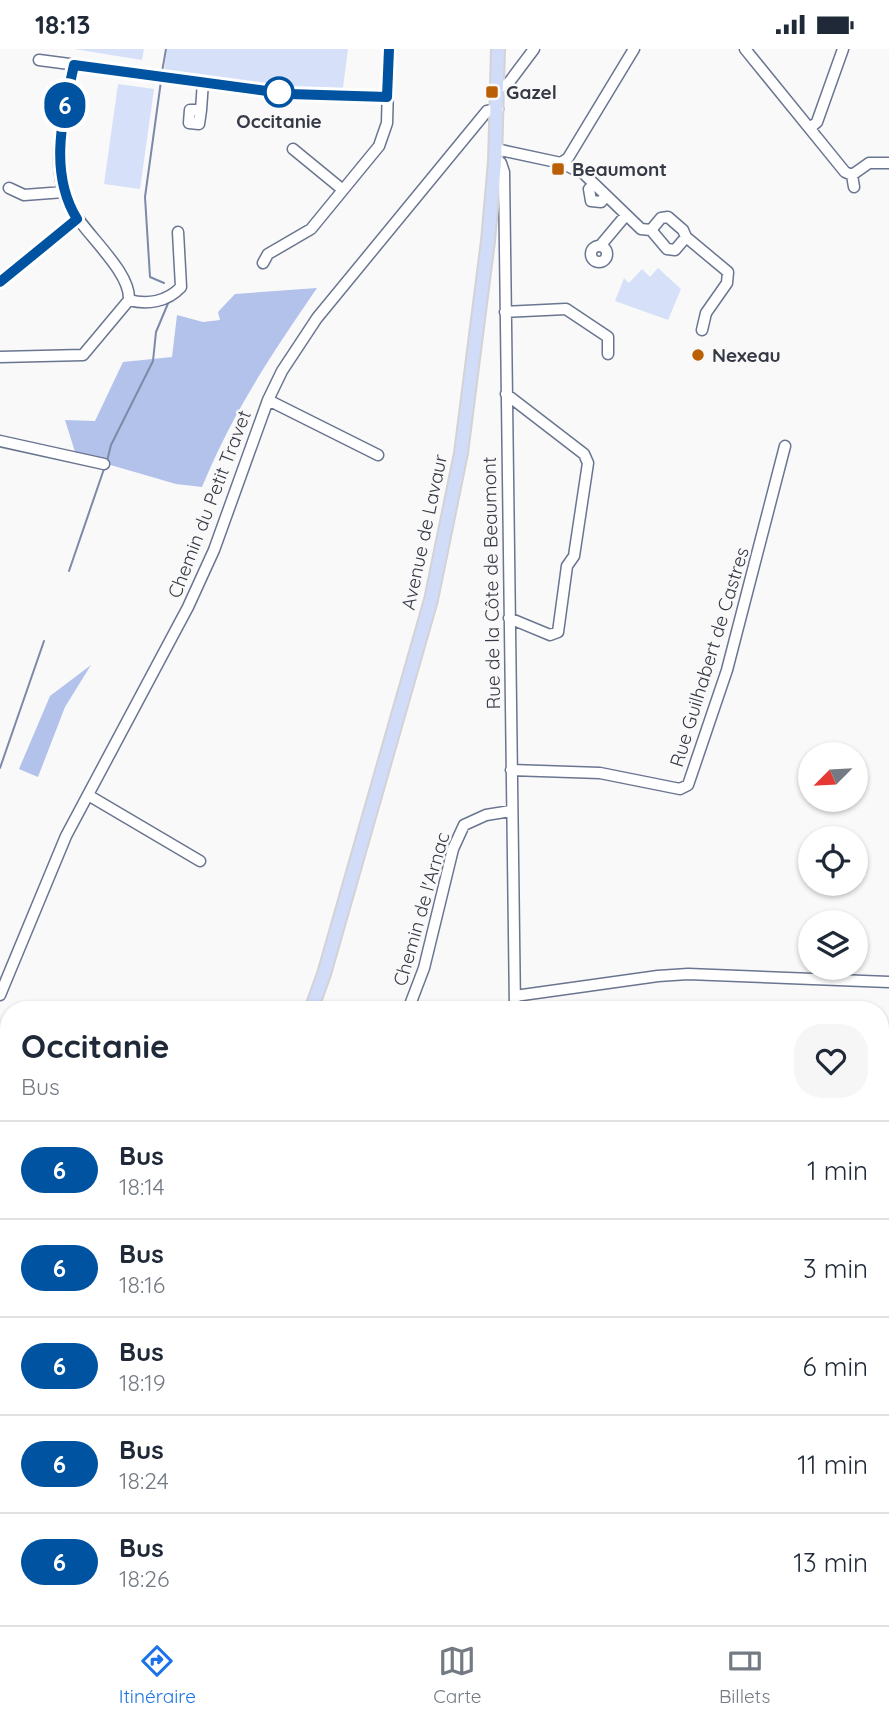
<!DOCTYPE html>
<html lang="fr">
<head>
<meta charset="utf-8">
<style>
  :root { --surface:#fff; --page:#f6f6f7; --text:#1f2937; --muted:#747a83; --line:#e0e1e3; --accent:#1a73e8 }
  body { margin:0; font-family:Quicksand,sans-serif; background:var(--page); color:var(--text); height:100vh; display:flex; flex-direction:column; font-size:26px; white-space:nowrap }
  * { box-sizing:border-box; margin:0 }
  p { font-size:23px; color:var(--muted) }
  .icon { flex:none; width:38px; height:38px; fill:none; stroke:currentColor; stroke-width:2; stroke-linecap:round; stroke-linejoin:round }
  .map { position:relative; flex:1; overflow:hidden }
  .panel { position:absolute; left:0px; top:952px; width:889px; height:625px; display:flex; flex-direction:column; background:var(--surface); border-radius:28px 28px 0 0; box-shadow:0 2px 5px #0004 }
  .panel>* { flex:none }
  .badge { padding:0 14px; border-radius:23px; font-size:24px; line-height:46px }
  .needle { width:46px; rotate:246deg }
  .controls { position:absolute; left:798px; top:693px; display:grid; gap:14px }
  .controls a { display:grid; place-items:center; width:70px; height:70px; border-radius:50%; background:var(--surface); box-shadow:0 2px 5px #0004; font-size:35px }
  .map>.badge { position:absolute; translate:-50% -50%; box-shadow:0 0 0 4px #fff }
  .round { display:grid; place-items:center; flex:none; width:74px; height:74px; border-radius:28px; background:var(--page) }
  .summary { display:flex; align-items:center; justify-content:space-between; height:119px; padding:0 21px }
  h1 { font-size:33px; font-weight:700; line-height:52px }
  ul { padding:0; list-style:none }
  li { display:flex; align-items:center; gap:21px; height:98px; padding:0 21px; border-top:2px solid var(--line) }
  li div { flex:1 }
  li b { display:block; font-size:26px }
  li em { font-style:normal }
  li .badge { min-width:77px; font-weight:700; text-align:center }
  .status { display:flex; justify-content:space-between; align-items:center; height:49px; padding:0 35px; background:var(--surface); direction:ltr }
  .status svg { height:19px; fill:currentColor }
  .tab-bar { display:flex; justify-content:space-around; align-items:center; height:98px; border-top:2px solid var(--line); background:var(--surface); font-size:19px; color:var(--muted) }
  .tab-bar a { display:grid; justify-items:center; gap:4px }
  .tab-bar .on { color:var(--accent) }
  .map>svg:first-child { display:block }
  .green { fill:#d6e0f8 }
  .forest { fill:#b2c2ea }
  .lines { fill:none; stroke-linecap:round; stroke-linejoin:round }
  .stream { stroke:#7c89a8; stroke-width:2 }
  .minor-casing { stroke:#6a7590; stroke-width:13 }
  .major-casing { stroke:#d3d3d6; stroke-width:16 }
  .highway-casing { stroke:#d3d3d6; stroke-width:18 }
  .minor { stroke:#fff; stroke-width:10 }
  .major { stroke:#d0dcf8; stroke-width:12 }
  .highway { stroke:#b1c4f4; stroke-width:14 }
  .line-casing { stroke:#fff; stroke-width:16 }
  .line { stroke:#0053a0; stroke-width:10 }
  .stop-dot { fill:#fff; stroke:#0053a0; stroke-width:3.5 }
  .poi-dot { fill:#bb5f07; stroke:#f9f9f9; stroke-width:2.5 }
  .labels { text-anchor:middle; stroke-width:5; stroke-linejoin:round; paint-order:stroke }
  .poi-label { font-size:19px; font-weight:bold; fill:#353945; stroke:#f9f9f9; text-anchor:start }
  .stop-label { font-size:19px; font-weight:bold; fill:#353945; stroke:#f9f9f9 }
  .street-label { font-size:19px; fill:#353945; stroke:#f9f9f9 }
</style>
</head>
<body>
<div class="status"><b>18:13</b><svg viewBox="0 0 49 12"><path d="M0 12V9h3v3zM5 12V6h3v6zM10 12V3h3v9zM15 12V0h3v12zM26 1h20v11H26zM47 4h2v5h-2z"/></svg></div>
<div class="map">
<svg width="889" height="1576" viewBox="0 0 889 1576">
  <rect width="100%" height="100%" fill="#f9f9f9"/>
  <path class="green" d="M74 0H144L142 11Z
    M167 0H348L342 46 164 23Z
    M118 35 154 40 140 140 104 135Z
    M658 219 681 240 668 271 615 252 624 229 629 234 642 220 650 228Z"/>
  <path class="forest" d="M317 239C271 306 233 363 202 438L176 435 76 406 65 371 95 372 123 313 172 308 177 266 203 273 220 271 218 263 235 245Z
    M91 616 65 658 38 728 19 720 50 647Z"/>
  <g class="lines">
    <path class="stream" d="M162 23 166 0
      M161 32 145 148 150 228 164 234
      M107 412 111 396 153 312 156 283 169 252
      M69 522 105 417
      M0 719 44 592"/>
    <g class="minor-casing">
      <path id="minor" d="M745 0 845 123 852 126 869 114H889
        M39 11 306 46 387 48
        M498 38 507 36 534 0
        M201 61 199 75 189 74 190 61H201L203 33
        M810 79 817 73 843 0
        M293 100 343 141
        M496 100 561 114 568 109 634 0
        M495 113 501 114 504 123 515 961
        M561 114 584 125 641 180 651 181 667 200 675 201 686 188 683 181 668 168 661 169 651 181
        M852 126 854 138
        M594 135 589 140 591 152 601 153 606 147
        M9 139 24 146 64 143
        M686 188 728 223 727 234 706 264 702 281
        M591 205a8 8 0 1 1 16 0a8 8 0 1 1-16 0Z
        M600 197 626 166
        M263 214 268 205 311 180 379 97 387 74 389 0
        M0 233 77 170
        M129 251C147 256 167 253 181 238L178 183
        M505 263 566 260 608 288V305
        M0 308 83 306 129 251C131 220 78 180 66 150 50 108 65 58 74 16
        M506 345 584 405 588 414 574 507 567 517 558 583 550 586 509 569
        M268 351 378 406
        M0 392 104 415
        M511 721 600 724 680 740 688 736 727 621 785 397
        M88 746 200 812
        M0 946 66 787 188 558 214 501 268 351 282 322 317 269 487 62 498 60
        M515 947 658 927 688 925 889 933
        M408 961 424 919 453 800 464 776 486 766 511 762"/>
    </g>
    <g class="major-casing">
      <path id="major" d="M311 961 324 925 431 551 461 404 488 192 495 113 498 0
        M256 1568 262 1576
        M270 1576 277 1568"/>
    </g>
    <g class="highway-casing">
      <path id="highway" d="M880 1341 889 1333
        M880 1357 889 1348
        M311 1575 312 1576
        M400 1576 523 1568
        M566 1576 580 1568
        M587 1576 601 1568"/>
    </g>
    <use href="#minor" class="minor"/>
    <use href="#major" class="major"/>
    <use href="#highway" class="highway"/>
  </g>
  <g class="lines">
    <g class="line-casing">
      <path id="line" d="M0 233 77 170C48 123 63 67 74 16L289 45 387 48 389 0"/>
    </g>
    <use href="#line" class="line"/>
  </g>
  <circle class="stop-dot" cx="279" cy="43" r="14"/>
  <g class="poi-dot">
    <rect x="485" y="36" width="14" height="14" rx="3.5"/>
    <rect x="551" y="113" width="14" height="14" rx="3.5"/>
    <circle cx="698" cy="306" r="7"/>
  </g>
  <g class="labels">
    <g class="poi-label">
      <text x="506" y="50">Gazel</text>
      <text x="572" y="127">Beaumont</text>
      <text x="712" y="313">Nexeau</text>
    </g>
    <g class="stop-label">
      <text x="279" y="79">Occitanie</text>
    </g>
    <g class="street-label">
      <text transform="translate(209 455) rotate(-69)" y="7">Chemin du Petit Travet</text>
      <text transform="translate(424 483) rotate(-78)" y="7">Avenue de Lavaur</text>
      <text transform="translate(491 534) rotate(-91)" y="7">Rue de la Côte de Beaumont</text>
      <text transform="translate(709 608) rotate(-73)" y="7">Rue Guilhabert de Castres</text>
      <text transform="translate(421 860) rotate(-74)" y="7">Chemin de l'Arnac</text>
    </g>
  </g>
</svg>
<div class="controls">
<a><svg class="needle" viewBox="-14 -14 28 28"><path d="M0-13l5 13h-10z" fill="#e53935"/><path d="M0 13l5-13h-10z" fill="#747a83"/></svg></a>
<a><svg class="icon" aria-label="locate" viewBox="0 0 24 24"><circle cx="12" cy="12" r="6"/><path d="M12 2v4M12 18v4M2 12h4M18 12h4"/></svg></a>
<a><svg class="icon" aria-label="layers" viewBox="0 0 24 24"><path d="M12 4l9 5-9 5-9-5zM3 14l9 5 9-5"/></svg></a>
</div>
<b class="badge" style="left:65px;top:56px;background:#0053a0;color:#fff">6</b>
<section class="panel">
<div class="summary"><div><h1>Occitanie</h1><p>Bus</p></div><a class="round"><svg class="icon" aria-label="heart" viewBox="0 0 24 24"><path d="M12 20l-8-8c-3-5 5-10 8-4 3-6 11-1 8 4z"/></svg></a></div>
<ul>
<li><span class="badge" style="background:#0053a0;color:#fff">6</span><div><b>Bus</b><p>18:14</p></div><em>1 min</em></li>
<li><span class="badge" style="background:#0053a0;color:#fff">6</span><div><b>Bus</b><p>18:16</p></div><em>3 min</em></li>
<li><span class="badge" style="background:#0053a0;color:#fff">6</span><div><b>Bus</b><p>18:19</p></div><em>6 min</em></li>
<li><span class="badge" style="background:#0053a0;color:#fff">6</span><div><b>Bus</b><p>18:24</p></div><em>11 min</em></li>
<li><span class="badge" style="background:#0053a0;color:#fff">6</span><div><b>Bus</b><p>18:26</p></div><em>13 min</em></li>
</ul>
</section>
</div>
<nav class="tab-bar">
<a class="on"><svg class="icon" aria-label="directions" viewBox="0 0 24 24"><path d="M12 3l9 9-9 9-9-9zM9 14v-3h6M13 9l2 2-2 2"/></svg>Itinéraire</a>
<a><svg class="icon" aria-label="map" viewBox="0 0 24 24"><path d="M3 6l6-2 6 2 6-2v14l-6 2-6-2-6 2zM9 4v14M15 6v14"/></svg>Carte</a>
<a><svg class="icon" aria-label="tickets" viewBox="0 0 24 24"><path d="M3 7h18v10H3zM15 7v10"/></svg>Billets</a>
</nav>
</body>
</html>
